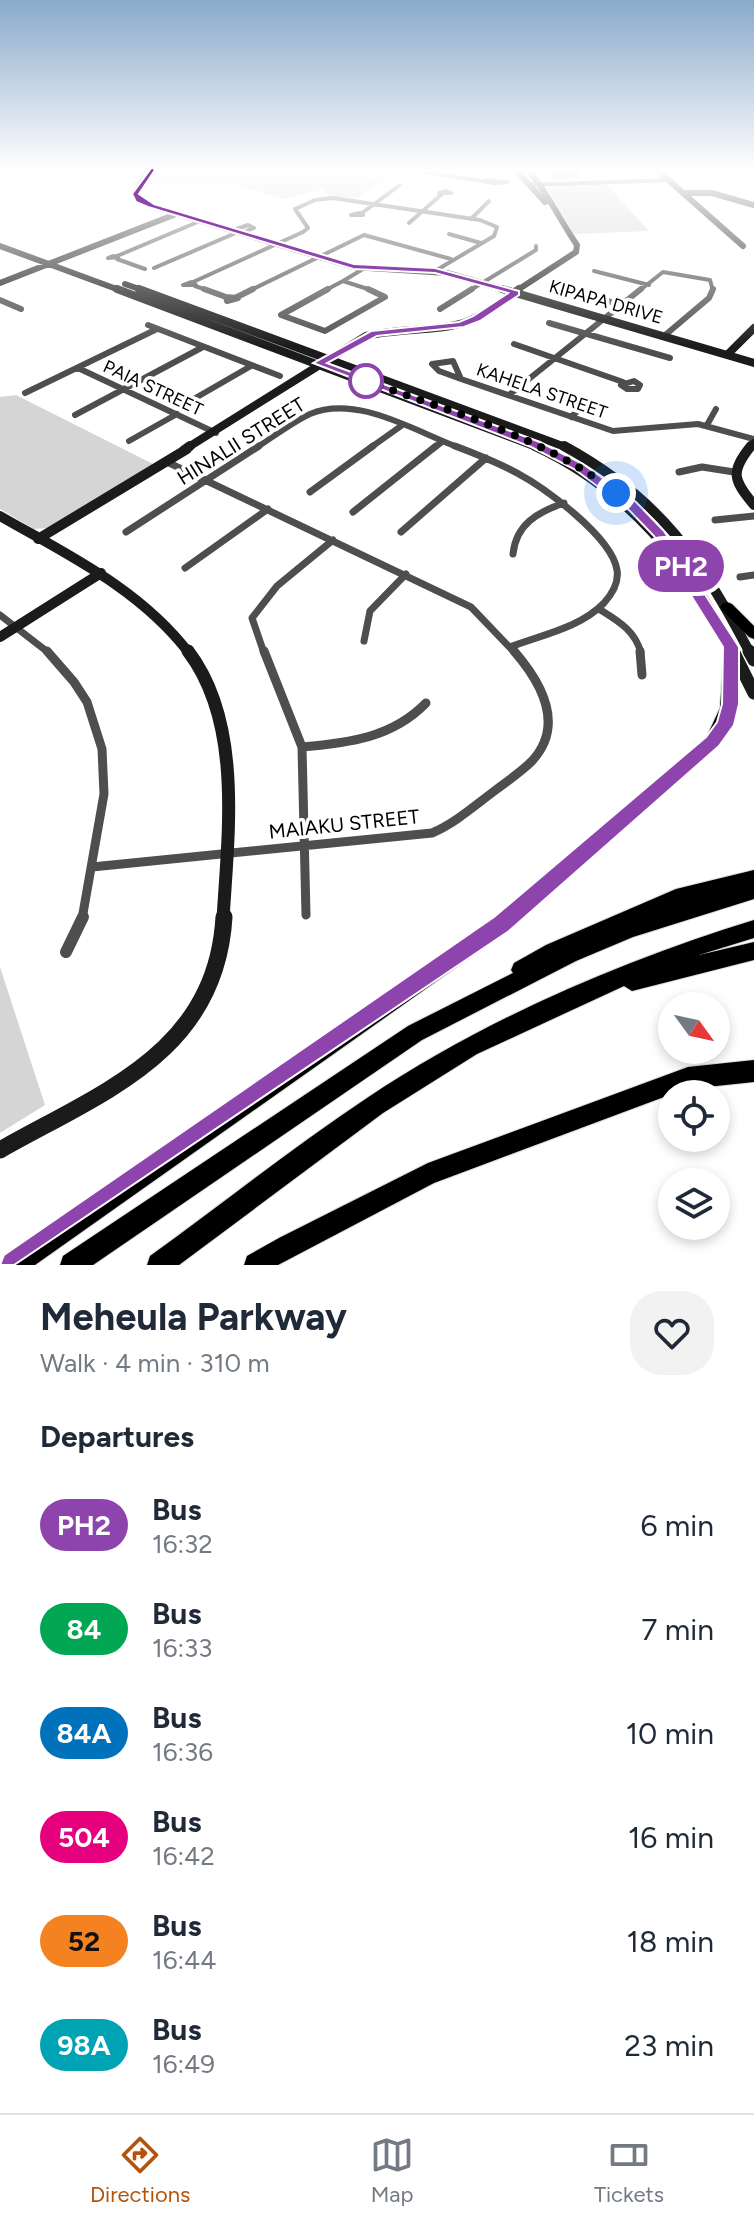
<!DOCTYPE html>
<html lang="en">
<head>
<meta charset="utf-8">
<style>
  :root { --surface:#fff; --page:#f2f2f3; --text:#1f2937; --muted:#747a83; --line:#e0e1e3; --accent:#b45309 }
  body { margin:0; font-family:Figtree,sans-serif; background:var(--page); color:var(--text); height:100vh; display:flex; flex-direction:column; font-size:30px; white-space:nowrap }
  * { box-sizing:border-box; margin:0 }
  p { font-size:26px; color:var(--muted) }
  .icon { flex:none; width:44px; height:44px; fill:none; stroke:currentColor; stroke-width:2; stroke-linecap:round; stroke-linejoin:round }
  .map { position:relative; height:1265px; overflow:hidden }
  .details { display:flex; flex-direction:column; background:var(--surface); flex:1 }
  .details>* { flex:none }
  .badge { padding:0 16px; border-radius:26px; font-size:28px; line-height:52px }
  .needle { width:52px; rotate:123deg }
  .fabs { position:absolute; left:658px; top:992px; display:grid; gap:16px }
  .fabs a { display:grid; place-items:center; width:72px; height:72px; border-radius:50%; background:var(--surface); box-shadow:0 4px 12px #0003; font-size:40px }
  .you { position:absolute; width:40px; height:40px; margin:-20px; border:6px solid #fff; border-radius:50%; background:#1a73e8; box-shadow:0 0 0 12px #1a73e833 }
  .map>.badge { position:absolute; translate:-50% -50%; box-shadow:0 0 0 4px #fff }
  h2 { padding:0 40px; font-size:30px; line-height:72px }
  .round { display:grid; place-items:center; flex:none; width:84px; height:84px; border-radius:32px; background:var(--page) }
  .overview { display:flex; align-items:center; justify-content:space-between; height:136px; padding:0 40px }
  h1 { font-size:38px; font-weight:700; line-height:60px }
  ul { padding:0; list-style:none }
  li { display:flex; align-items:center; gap:24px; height:104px; padding:0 40px }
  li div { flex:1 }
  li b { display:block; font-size:30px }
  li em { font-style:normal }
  li .badge { min-width:88px; font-weight:700; text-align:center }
  .tabs { display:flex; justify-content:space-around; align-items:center; height:112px; border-top:2px solid var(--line); background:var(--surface); font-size:22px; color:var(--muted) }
  .tabs a { display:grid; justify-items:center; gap:4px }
  .tabs .on { color:var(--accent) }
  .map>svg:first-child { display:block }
  .green { fill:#d5d5d5 }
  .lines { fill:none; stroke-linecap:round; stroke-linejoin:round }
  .highway-casing { stroke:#dbdbdb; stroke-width:2 }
  .street-far4 { stroke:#4e4e4e; stroke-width:4 }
  .street-far3 { stroke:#4e4e4e; stroke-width:6 }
  .street-far2 { stroke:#4e4e4e; stroke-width:7 }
  .street-far1 { stroke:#4e4e4e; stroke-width:9 }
  .street { stroke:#4e4e4e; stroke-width:12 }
  .secondary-far4 { stroke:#1b1b1b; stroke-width:6 }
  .secondary-far3 { stroke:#1b1b1b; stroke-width:8 }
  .secondary-far2 { stroke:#1b1b1b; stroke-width:10 }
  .secondary-far1 { stroke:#1b1b1b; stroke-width:13 }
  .secondary { stroke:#1b1b1b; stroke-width:17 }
  .highway { fill:#000; fill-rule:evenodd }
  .wall { fill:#a3a3a3 }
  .line { fill:#8e44ad; stroke:#fff; stroke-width:2 }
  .walk { stroke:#000; stroke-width:8; stroke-dasharray:0 14.4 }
  .stop-dot { fill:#fff; stroke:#8e44ad; stroke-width:4 }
  .labels { text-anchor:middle; stroke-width:7; stroke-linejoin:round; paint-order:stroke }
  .far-street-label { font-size:18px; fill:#000; stroke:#fff }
  .street-label { font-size:20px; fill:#000; stroke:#fff }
</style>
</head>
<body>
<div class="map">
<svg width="754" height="1265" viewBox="0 0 754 1265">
  <rect width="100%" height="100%" fill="#fff"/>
  <path class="green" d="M155 172 387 177 357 198 328 196 324 189 284 199 226 182 145 184Z
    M606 184 649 231 574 234 547 188Z
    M16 395 153 464 48 528 34 529 0 509V397Z
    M0 967 45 1105 0 1133Z"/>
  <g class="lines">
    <g class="highway-casing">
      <path id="highway" d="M727 602 732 604 754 626V639L749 637 722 610 720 607 722 604Z
        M731 642 738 647C738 686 739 712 718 746L509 930 35 1265H2L5 1256 495 918 706 738 720 708 724 647Z
        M754 870V899L633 937 576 961 422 1040 93 1265H60L63 1256 408 1026 513 973 511 970 514 963 546 945 676 889Z
        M754 920V938L699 955 754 942V960L632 991 624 986 477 1054 383 1113 179 1265H147L150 1256C222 1204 293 1147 367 1098 483 1020 621 961 754 920Z
        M754 1060V1082L688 1089 672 1094 434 1183 278 1265H244L247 1256 279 1238 428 1163 688 1067Z"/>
    </g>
    <path class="street-far4" d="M412 170 495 183 507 182 487 180
      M530 185 671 180
      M446 191 451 193H439Z
      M360 213 363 215H351Z
      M362 213 400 185
      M471 219 489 201
      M409 223 442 194
      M234 230 248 225 254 228 241 233
      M449 234 481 243
      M113 256 118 257 108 258Z
      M117 256 200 221
      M117 259 145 269
      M154 268 238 232
      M594 271 649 285
      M343 281 363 269
      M191 282 196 285H183Z
      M193 282 303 232 308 228 295 209 315 200 333 198 480 220 497 227 494 236 435 271
      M195 286 210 291
      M249 291 364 235 451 259
      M324 291 343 281 374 291
      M469 291 536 250V246
      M639 291 663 272 710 280 713 291"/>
    <path class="street-far3" d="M204 289 226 297
      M328 289 281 315 325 331 385 297 368 289
      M569 291 622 305
      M226 297 238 298 227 301Z
      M237 297 253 289
      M0 300 21 309
      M440 309 472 289
      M549 323 670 358
      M148 325 280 376
      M664 336 709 298 713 289
      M514 344 623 382
      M453 361 461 379 439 371 432 364Z
      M78 368 216 433
      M461 379 613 431 698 424 754 439
      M634 381 640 385 638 389H627L621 385Z
      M25 393 157 329
      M509 395 641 289
      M185 404 251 366
      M75 415 203 347
      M571 417 586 403
      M707 425 716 409
      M129 441 177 414
      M256 448C273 437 291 423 310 414 357 394 416 432 460 448
      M370 448 401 426
      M434 448 442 442"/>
    <path class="street-far2" d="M455 446C476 454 497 462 517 473 545 488 612 537 617 570 619 582 612 594 604 603 580 628 541 635 510 647
      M167 462 471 607 515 653
      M679 472 702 467 734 472
      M310 492 373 446
      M353 512 436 446
      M715 520 754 516
      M126 532 259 446
      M401 532 486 458
      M513 554C516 524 538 512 564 503
      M185 568 268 509
      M740 577 754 575
      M599 609C618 621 635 630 641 653
      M0 615 49 653
      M364 641 370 611 406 574
      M264 653 252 618 277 586 333 540"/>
    <path class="street-far1" d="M47 651 74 682 87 702 102 749 104 794 82 919
      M264 651 302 747 306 915
      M640 651 642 675
      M302 747C348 743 392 738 426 703
      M92 867 432 833C455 823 473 807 493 792 506 782 521 772 532 761 566 724 540 681 514 651"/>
    <path class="street" d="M66 952 83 917"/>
    <path class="secondary-far4" d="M152 170 144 176 136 194 139 200 151 206 353 267 447 273 509 291
      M516 170 545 202
      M657 170 743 246
      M687 193H712L754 205
      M0 246 122 291
      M0 283 176 214
      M125 284 145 291
      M516 291 576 252 577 245C560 220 547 192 528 170"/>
    <path class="secondary-far3" d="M117 289 539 448
      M139 289 568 448
      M502 289 754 363
      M728 354 754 328
      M187 448 366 336C399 328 437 332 466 322 484 316 503 300 519 289
      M750 448 754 443"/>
    <path class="secondary-far2" d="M535 446C628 489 688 563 734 653
      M564 446C661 499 700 558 750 653
      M751 446C730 472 733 480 754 505
      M183 451 190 446
      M0 516C68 555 140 589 189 653
      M38 539 187 449
      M0 637 101 573"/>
    <path class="secondary-far1" d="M188 651C243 723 228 834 223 919
      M733 651 754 693
      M749 651 754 660"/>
    <path class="secondary" d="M0 1150C102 1092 216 1053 224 917"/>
    <use href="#highway" class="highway"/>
  </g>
  <path class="wall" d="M544 170H580L579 178 552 179 546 171 545 172Z"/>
  <linearGradient id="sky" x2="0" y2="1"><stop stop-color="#89aaca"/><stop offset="0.49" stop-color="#fff"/><stop offset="1" stop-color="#fff" stop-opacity="0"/></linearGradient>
  <rect width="754" height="347" fill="url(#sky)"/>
  <path class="line" d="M152 167 155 170 139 194 154 204 354 264 435 268 519 291V295L480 321 464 327 377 336 327 363 540 442 583 464 636 502 664 531 739 647V704L734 725 719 746 509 931 14 1265H0L4 1255 494 917 706 737 717 722 722 704 723 647 654 536 627 508 574 469 531 447 313 363 371 331 459 322 473 316 508 293 435 273 353 269 148 207 136 202 132 194Z"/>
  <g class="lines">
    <path class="walk" d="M366 381C449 411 547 438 616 493"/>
  </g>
  <circle class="stop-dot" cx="366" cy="381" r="16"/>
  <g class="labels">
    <g class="far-street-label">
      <text transform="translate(606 302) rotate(16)" y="6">KIPAPA DRIVE</text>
      <text transform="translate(153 388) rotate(25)" y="6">PAIA STREET</text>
      <text transform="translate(542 391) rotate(19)" y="6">KAHELA STREET</text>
    </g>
    <g class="street-label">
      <text transform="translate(241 441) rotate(-32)" y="7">HINALII STREET</text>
      <text transform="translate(344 824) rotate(-6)" y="7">MAIAKU STREET</text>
    </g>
  </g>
</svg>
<div class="fabs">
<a><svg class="needle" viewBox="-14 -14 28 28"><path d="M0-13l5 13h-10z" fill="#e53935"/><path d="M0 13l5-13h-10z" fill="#747a83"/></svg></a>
<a><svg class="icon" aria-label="locate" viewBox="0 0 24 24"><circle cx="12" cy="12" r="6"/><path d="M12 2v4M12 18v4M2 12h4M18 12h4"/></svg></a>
<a><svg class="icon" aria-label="layers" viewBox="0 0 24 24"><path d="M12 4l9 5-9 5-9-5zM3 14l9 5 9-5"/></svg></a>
</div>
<div class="you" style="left:616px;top:493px"></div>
<b class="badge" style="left:681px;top:566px;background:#8e44ad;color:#fff">PH2</b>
</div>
<section class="details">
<div class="overview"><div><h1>Meheula Parkway</h1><p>Walk · 4 min · 310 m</p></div><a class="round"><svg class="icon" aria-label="heart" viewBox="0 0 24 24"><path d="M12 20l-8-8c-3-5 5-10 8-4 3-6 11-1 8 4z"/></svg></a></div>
<h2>Departures</h2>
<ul>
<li><span class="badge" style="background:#8e44ad;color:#fff">PH2</span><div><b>Bus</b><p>16:32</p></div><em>6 min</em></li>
<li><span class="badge" style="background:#00a651;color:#fff">84</span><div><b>Bus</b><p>16:33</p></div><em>7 min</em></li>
<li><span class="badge" style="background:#0072bc;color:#fff">84A</span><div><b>Bus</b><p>16:36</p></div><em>10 min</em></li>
<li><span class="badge" style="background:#e6007e;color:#fff">504</span><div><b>Bus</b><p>16:42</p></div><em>16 min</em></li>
<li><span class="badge" style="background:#f58220;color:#111">52</span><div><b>Bus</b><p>16:44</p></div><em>18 min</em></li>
<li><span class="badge" style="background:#00a3b4;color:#fff">98A</span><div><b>Bus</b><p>16:49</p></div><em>23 min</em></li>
</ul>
</section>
<nav class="tabs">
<a class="on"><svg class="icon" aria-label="directions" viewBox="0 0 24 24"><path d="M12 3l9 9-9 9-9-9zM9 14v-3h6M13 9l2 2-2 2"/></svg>Directions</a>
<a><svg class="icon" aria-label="map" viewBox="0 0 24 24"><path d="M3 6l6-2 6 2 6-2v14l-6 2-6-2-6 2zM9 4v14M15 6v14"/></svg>Map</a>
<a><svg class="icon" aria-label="tickets" viewBox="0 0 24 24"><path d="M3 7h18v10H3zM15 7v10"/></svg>Tickets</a>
</nav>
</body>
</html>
